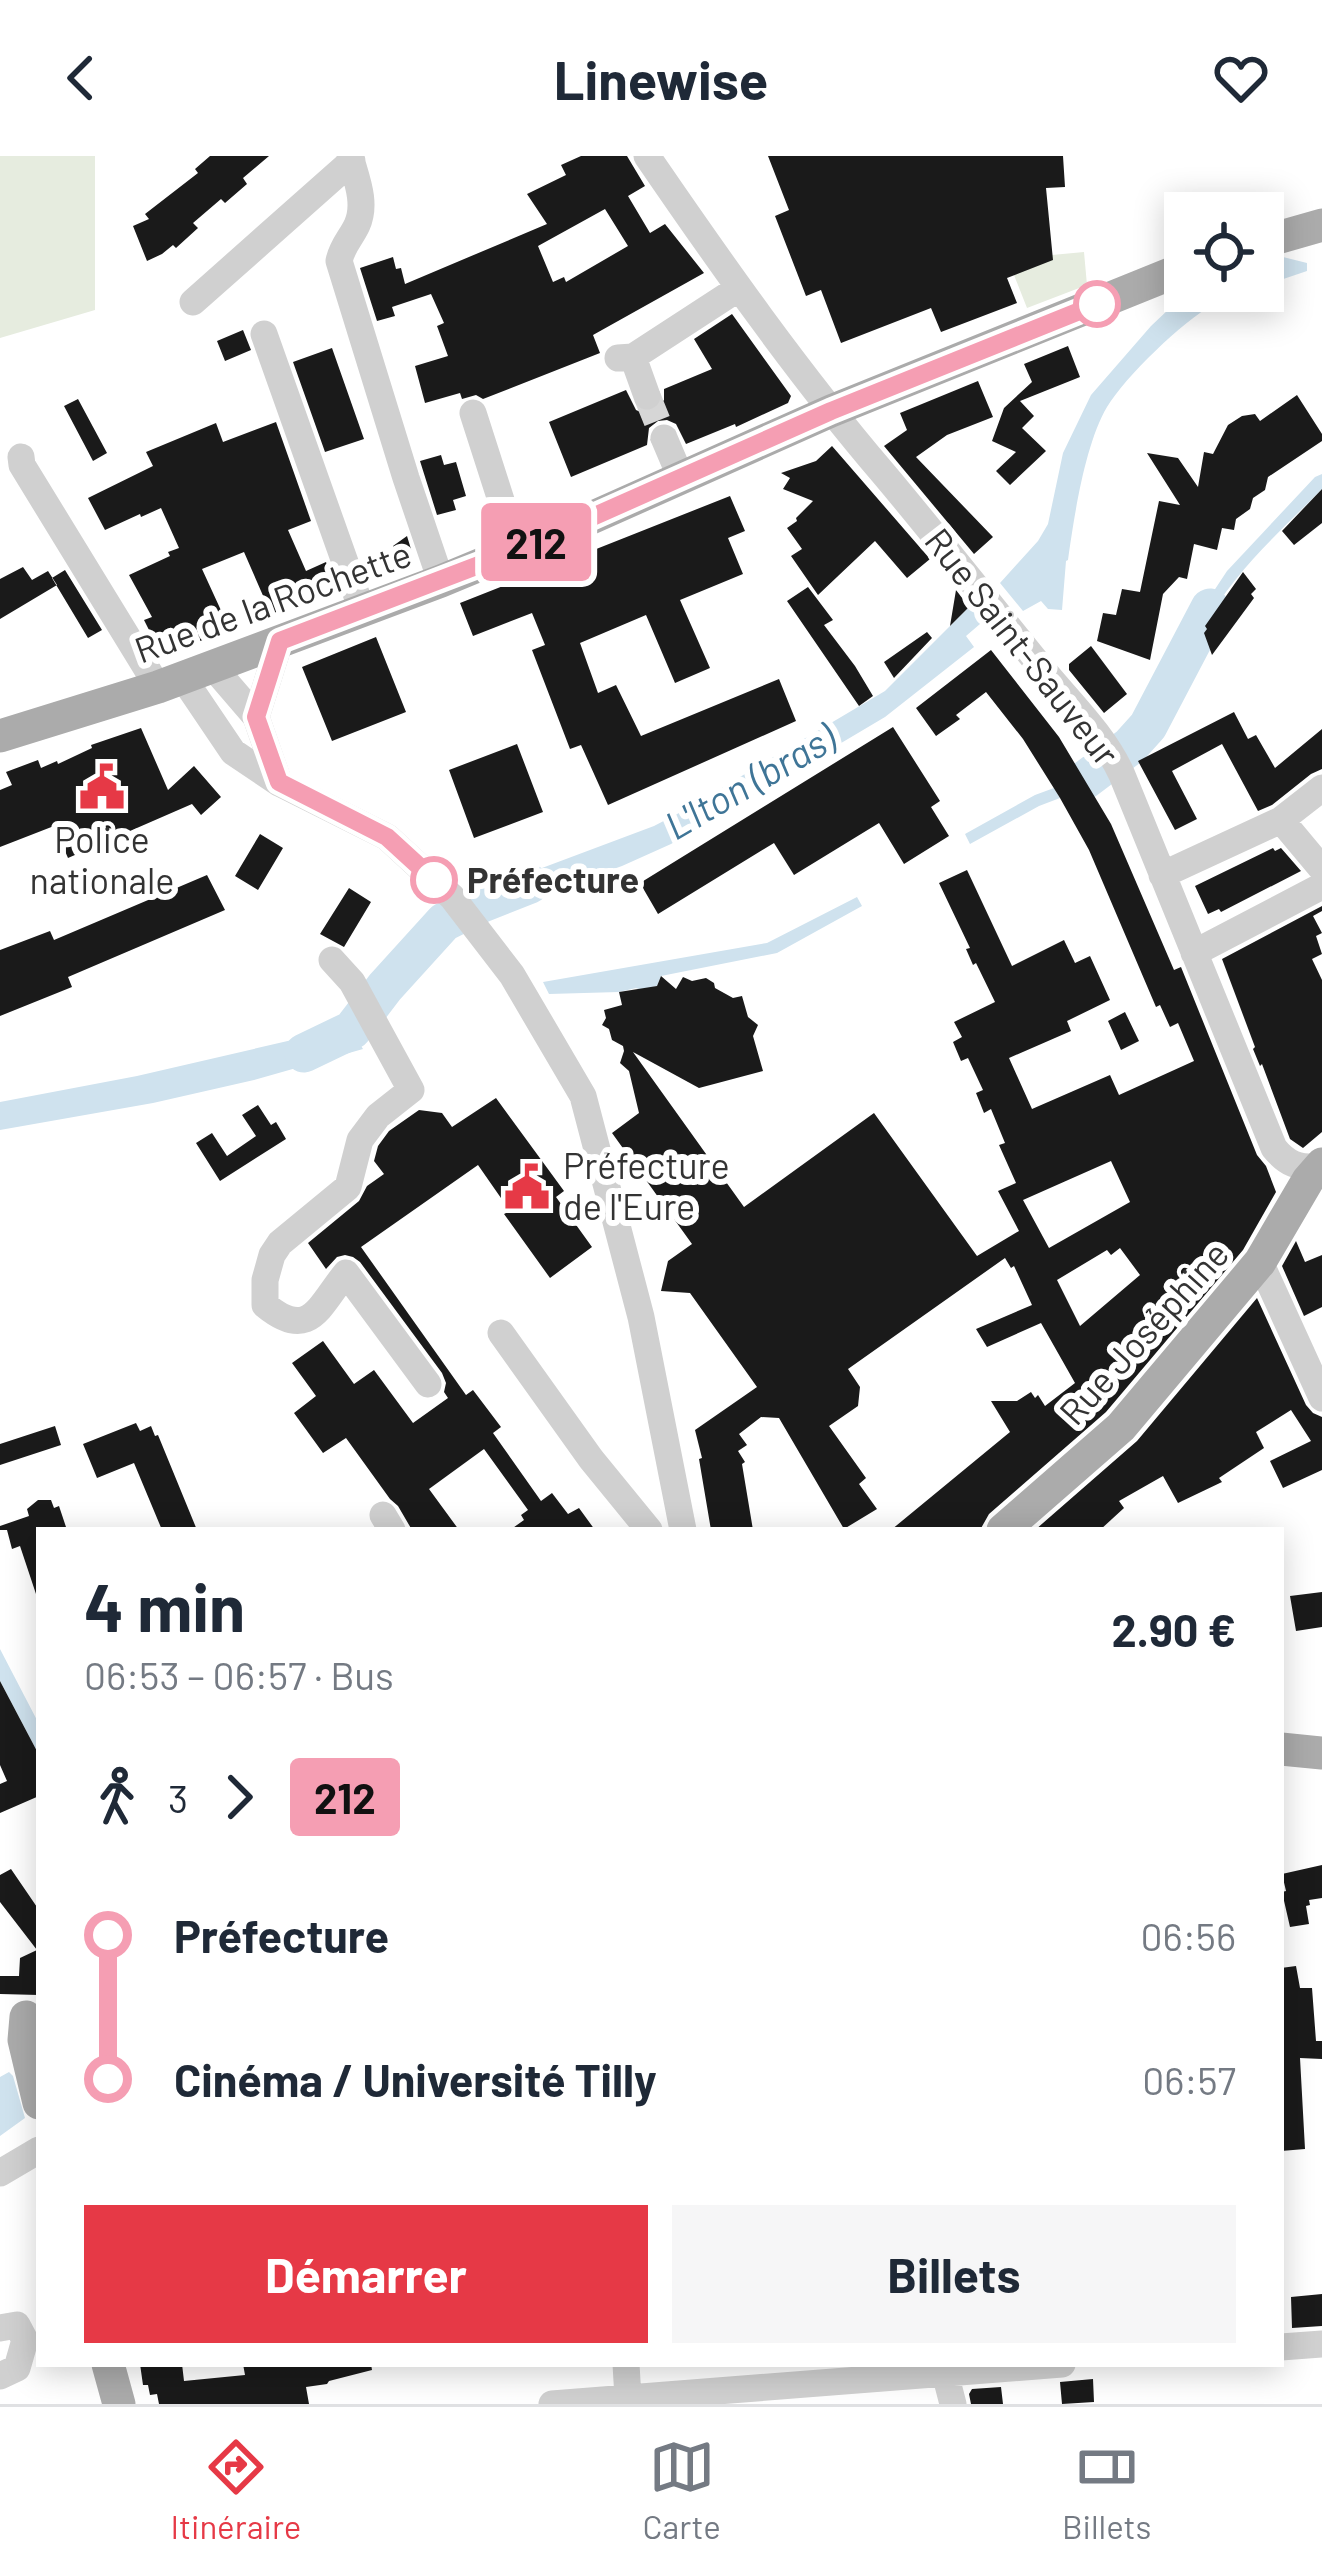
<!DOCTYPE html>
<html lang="fr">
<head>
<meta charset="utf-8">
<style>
  :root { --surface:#fff; --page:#f6f6f7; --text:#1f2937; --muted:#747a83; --line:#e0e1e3; --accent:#e63946 }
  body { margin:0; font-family:Barlow,sans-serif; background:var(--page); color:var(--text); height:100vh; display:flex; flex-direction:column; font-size:45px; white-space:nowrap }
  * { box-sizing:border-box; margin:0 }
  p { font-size:39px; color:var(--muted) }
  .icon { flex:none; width:66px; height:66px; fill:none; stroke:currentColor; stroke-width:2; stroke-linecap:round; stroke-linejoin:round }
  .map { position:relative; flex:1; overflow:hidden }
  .drawer { position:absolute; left:36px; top:1371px; width:1248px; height:840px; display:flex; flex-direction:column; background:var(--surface); border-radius:0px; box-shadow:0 6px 30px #0003 }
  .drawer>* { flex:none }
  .badge { padding:0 24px; border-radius:9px; font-size:42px; line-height:78px }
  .controls { position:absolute; left:1164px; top:36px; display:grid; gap:24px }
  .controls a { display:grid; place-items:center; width:120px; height:120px; border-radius:0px; background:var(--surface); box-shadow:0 6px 30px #0003; font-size:60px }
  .map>.badge { position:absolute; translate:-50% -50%; box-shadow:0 0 0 6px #fff }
  .legs { display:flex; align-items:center; gap:18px; height:132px; padding:0 48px; font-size:39px }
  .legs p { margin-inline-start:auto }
  .headline { display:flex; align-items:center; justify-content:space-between; height:204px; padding:0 48px }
  h1 { font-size:66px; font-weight:700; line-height:90px }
  .action { display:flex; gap:24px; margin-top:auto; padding:24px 48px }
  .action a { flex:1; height:138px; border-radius:0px; background:var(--accent); color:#fff; font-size:48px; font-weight:700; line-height:138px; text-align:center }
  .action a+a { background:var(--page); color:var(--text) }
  ul { padding:0 48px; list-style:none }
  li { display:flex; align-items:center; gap:42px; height:144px; font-size:45px }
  li i { display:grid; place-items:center; width:18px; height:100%; margin:0 15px; background:currentColor }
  li i::after { content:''; width:30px; height:30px; margin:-15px; border:9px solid; border-radius:50%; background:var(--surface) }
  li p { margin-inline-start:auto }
  li:first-child i { background:linear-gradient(#0000 50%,currentColor 0) }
  li:last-child i { background:linear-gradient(currentColor 50%,#0000 0) }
  header { display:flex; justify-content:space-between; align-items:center; height:156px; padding:0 48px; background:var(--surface); font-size:54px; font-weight:700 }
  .menu { display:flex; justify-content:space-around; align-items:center; height:168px; border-top:3px solid var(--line); background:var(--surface); font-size:33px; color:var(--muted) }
  .menu a { display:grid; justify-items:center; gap:6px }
  .menu .active { color:var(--accent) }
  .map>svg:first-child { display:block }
  .green { fill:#e6ecdf }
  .water { fill:#cfe2ee }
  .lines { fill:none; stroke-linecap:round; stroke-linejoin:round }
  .river { stroke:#cfe2ee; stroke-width:39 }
  .building { fill:#1a1a1a; fill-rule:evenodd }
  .minor-tunnel { stroke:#d6d6d6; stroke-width:27; stroke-dasharray:27 14; stroke-linecap:butt }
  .minor { stroke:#d0d0d0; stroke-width:27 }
  .major { stroke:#ababab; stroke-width:33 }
  .line-1-casing { stroke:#fff; stroke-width:27 }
  .line-1 { stroke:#f59eb3; stroke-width:18 }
  .stop-1-dot { fill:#fff; stroke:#f59eb3; stroke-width:6 }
  .labels { text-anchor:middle; stroke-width:12; stroke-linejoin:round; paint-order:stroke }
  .street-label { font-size:36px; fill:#333; stroke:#fff }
  .poi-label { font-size:36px; fill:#333; stroke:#fff }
  .stop-label { font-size:36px; font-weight:bold; fill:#333; stroke:#fff; text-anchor:start }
  .water-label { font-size:39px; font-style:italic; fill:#3f7597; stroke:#fff }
</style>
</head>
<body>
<header><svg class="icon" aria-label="back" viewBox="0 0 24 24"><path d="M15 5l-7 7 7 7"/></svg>Linewise<svg class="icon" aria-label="heart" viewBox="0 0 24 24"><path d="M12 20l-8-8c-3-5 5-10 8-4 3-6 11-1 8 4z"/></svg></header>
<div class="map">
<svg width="1322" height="2248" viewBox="0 0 1322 2248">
  <rect width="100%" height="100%" fill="#fff"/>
  <path class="green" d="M0 0H95V154L0 182Z
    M1084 96 1087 129 1027 152 1014 119 1052 99Z"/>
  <path class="water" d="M1283 101 1307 107V115L1263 130V107Z
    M1188 135H1249C1237 139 1225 142 1214 148 1182 166 1126 220 1107 251 1085 288 1074 361 1068 404L1066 405 1062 454 1048 453 1041 445 1023 455 1000 427 1038 385 1048 368 1063 297 1091 239 1151 170Z
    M1322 318V333C1281 375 1232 417 1205 470L1207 473 1189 501 1179 496 1196 462 1227 415 1315 321Z
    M973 447 987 462 966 480 974 491 885 561 671 688 622 710 490 757 473 738 654 670 679 657 885 535Z
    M1176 505 1185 509 1145 591 1136 596 1123 580 1148 556Z
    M1054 632 1060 642 1039 650 970 688 965 678 1035 639Z
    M857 741 862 750 777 797 661 820 657 830 641 834 636 832 619 836 549 838 543 826 767 787Z
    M433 754 455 778 425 799 389 840 378 820 424 771Z
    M343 861 363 893 254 924 153 947 0 974V946L137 920 305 881 325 874Z
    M0 1493 39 1568V1599L0 1525Z
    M9 1916 13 1920 25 1962 0 1980V1921Z"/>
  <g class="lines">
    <path class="river" d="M1085 624 1130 590 1148 570 1210 452
      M304 897 352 874 385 831 444 766 482 747 530 728"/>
  </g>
  <path class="building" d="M210 0H269L243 22 247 28 225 47 221 43 193 67 198 72 176 92 173 89 162 98 147 105 133 70 149 63 145 58 198 17 195 13Z
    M581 0H627L645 30 628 40 650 77 665 68 704 117 593 179 600 197 483 243 476 239 462 243 460 237 425 247 415 210 448 200 437 170 444 167 431 138 392 151 395 160 377 165 360 112 393 101 396 113 401 112 405 128 547 68 527 38 566 19 561 9ZM605 53 628 90 566 126 564 121 553 126 538 90Z
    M768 0H1063L1065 31 1046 32 1053 104 1007 122 1017 147 941 176 931 152 841 187 821 134 806 140 775 60 789 54Z
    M732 158 791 240 788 247 736 271 735 268 686 288 676 268 667 264 658 265 649 272 647 289 571 321 549 266 626 234 636 254 645 258 654 256 664 244V233L712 213 694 183Z
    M243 174 251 194 225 205 217 185Z
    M1068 190 1080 221 1020 245 1034 260 1022 272 1046 295 1010 329 996 315 1016 296 992 285 1004 252 1032 226 1024 208Z
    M332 192 364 283 325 296 293 206Z
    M978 225 993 261 947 279 916 301 993 381 974 398 884 290 907 274 900 257Z
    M1297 239 1322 278V285L1268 321 1265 334 1253 342 1250 353 1236 363 1234 374 1222 372 1217 394 1194 388 1187 423 1179 421 1163 438 1150 504 1097 485 1103 457 1116 459 1122 433 1140 436 1159 345 1180 349 1147 297 1178 302 1198 331 1204 296 1213 298 1228 269 1242 260 1255 258 1260 265Z
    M78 243 107 297 93 305 64 250Z
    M276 266 311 365 288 374 306 415 326 406 332 423 289 441 293 450 271 458 244 396 202 413 230 474 170 496 161 478 153 482 144 464 152 461 129 419 170 400 168 396 179 392 161 352 141 361 140 358 105 374 88 342 153 310 146 296 216 267 223 286Z
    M832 290 930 403 907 422 875 385 818 439 791 400 802 393 787 372 797 365 796 362 813 345 783 333 790 322 781 317 816 305Z
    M441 299 444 309 456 306 466 340 453 344 456 354 437 359 420 305Z
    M1322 333V367L1294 389 1282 375Z
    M730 340 745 375 728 382 743 418 680 444 710 512 675 527 646 459 580 487 598 537 616 529 641 580 779 523 796 565 608 649 581 589 570 593 532 494 545 489 532 457 473 480 460 447Z
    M407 380 414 403 400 408 393 390Z
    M23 411 32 424 48 415 57 429 0 463V423Z
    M65 414 102 474 88 482 52 422Z
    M1243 416 1256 433 1251 438 1254 442 1212 499 1204 477 1207 473 1205 470Z
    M808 431 833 464 824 469 855 510 873 540 859 550 787 445Z
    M956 434 969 451 950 470Z
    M927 476 932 482 894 522 884 506Z
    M376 481 406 556 332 585 302 511Z
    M1091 490 1127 538 1104 557 1069 514V508Z
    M991 494 1059 581 1111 668 1174 814 1181 811 1257 999 1266 1010 1276 1036 1243 1094 1106 1256 989 1358 980 1374H891L1010 1276 991 1245H1017L1031 1236 1035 1242 1038 1239 1045 1250 1075 1227 1041 1167 987 1191 976 1173 1032 1149 1014 1110 1011 1112 1005 1102 848 1213 860 1231 858 1250 829 1270 866 1322 859 1328 877 1353 844 1373 779 1262 761 1261 739 1278 747 1289 738 1295 745 1306 742 1308 753 1374H711L699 1303 702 1302 695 1274 757 1231 690 1137 661 1135 668 1105 692 1088 612 977 639 957 629 915 620 907 624 895 623 890 612 884 609 873 602 869 606 862 604 854 622 849 619 836 657 830 661 820 676 833 683 821 692 825 706 822 714 827 715 832 733 842 742 840 748 861 758 869 753 880 763 915 699 932 633 896 744 1051 874 957 977 1100 1019 1075 998 1035 1016 1027 999 989 1005 987 991 953 984 957 976 937 983 934 968 902 961 905 953 886 962 881 954 866 995 846 976 807 973 809 966 793 970 792 939 727 967 714 1012 810 1064 784 1075 807 1090 800 1110 844 1067 865 1071 875 1009 902 1032 953 1110 919 1119 939 1194 905 1178 867 1170 871 1160 849 1156 851 1089 694 1060 642 1023 583 986 536 956 559 960 563 936 580 916 552ZM1111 1005 1130 1046 1049 1092 1023 1044ZM1120 1092 1140 1119 1080 1170 1057 1124 1107 1094 1111 1099Z
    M1234 556 1248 583 1256 579 1275 612 1322 573V613L1311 618 1272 649 1258 655 1222 588 1172 615 1197 663 1175 674 1138 605Z
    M893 571 940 645 931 651 949 680 904 708 879 667 794 719 774 687 658 758 640 727Z
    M141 572 168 634 194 610 221 641 201 659 192 648 68 702 54 670 0 691V634L12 629 6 616 38 604 41 612 57 605 58 608 92 592 91 589Z
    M517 588 543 656 474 682 449 614Z
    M260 678 283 692 258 734 235 720Z
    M1273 692 1275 695 1281 692 1301 715 1221 756 1219 753 1208 758 1195 730Z
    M207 719 225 754 68 821 72 831 0 860V794L50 775 54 784Z
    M349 732 371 746 344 791 320 778Z
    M1322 750V755L1313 760 1322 777 1316 780 1322 798 1312 803 1322 824V976L1303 992 1290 983 1262 908 1260 910 1253 893 1255 891 1222 803Z
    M1125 856 1139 885 1121 894 1108 865Z
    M496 942 564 1035 556 1041 592 1091 550 1122 504 1058 510 1055 478 1009 361 1091 466 1239 473 1234 501 1271 493 1277 541 1345 552 1337 568 1358 579 1352 595 1374H510L524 1364 521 1359 528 1354 484 1293 429 1333 459 1374H412L398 1350 390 1343 346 1282 323 1297 294 1257 316 1240 292 1207 323 1185 354 1228 374 1214 413 1267 448 1242 444 1236 446 1227 442 1217 360 1106 353 1101 345 1099 337 1101 326 1113 308 1087 359 1045 367 1030 384 1018 374 1005 378 990 389 975 419 954 442 957 452 971Z
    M258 949 271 969 276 966 286 983 220 1025 196 987 212 977 227 1000 256 980 242 959Z
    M1296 1085 1305 1106 1322 1099V1151L1304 1160 1282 1110Z
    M1257 1142 1306 1249 1313 1257 1322 1261V1314L1283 1332 1270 1305 1311 1285 1291 1254 1256 1276 1264 1292 1219 1322 1222 1326 1178 1347 1163 1320 1119 1345 1124 1352 1100 1374H1035L1137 1285Z
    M136 1267 140 1275 151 1270 155 1280 158 1279 197 1374H162L134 1307 97 1322 83 1288Z
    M55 1270 61 1289 0 1309V1288Z
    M38 1344H51L54 1352 59 1350 67 1374H39V1438H36L20 1390 12 1393 7 1374H0V1370L29 1360 27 1353Z
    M1322 1436V1471L1296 1475 1290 1440Z
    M0 1525 39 1599V1640L0 1657V1628L7 1625 0 1609Z
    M1322 1709V1742L1309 1744 1310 1749 1306 1750 1309 1768 1290 1771 1282 1736 1286 1735 1282 1718Z
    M11 1713 39 1754V1839L0 1838V1820H19L20 1802 37 1794 0 1746V1719Z
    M1296 1810 1300 1832H1312L1316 1885H1322V1903L1300 1902 1305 1993 1281 1995V1812Z
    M1322 2138V2170L1292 2172 1291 2141Z
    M140 2208H182L184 2225 245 2219 243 2208H371L372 2214 329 2225 327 2228 306 2231 309 2248H159L157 2238 150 2239 148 2229H143Z
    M1093 2223 1094 2246 1062 2248 1060 2226Z
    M1001 2231 1003 2248H971L969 2238 972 2233Z"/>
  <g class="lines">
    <path class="minor-tunnel" d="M647 240 664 282"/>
    <path class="minor" d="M350 0C356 22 367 47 357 69 351 82 342 90 339 105L406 322 441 425
      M647 0C721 108 797 216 883 317 936 380 987 445 1039 509 1068 545 1103 577 1122 619L1274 992C1287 1008 1298 1012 1319 1011
      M193 146 352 5
      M264 178 362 454
      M633 201 647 240
      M618 202 633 201 739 132
      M473 257 517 394
      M664 282 681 322
      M21 301 22 309 158 531
      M213 511 256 561 279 627
      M183 522 233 596 279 627 387 681 452 741 512 819 583 940 641 1161 683 1374
      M256 561 280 485
      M1281 664 1322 713
      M1162 719 1281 664 1322 632
      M1194 797 1322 730
      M332 804 352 826 411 934 378 960 360 984 348 1031 280 1087 272 1099 265 1124V1149C310 1186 319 1150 346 1117L428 1228
      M1260 1106 1322 1242
      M501 1177 591 1303 649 1374
      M383 1359 392 1374
      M0 2017 39 1994
      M0 2172 17 2169 25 2184 17 2212 0 2220
      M1281 2191 1322 2188
      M626 2208 628 2242
      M945 2217 953 2248
      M552 2248 1062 2208"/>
    <path class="major" d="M1263 86 1322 69
      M0 580 158 531 441 425 571 371 831 255 1185 112
      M1003 1374 1121 1271 1260 1106 1308 1024 1322 1008
      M1281 1593 1322 1597
      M26 1861 24 1884 39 1947
      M108 2208 119 2248"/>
  </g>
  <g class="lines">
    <g class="line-1-casing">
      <path id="line-1" d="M434 724 387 681 279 626 256 561 280 485 518 394 831 255 1097 148"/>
    </g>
    <use href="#line-1" class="line-1"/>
  </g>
  <defs>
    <g id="civic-bare" transform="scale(3.6)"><path d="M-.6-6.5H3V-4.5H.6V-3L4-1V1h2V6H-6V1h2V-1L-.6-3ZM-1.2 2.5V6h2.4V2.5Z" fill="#e63946" stroke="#fff" stroke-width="2.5" paint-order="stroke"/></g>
  </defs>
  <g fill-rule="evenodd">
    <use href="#civic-bare" x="102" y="631"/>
    <use href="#civic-bare" x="527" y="1031"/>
  </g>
  <g class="stop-1-dot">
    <circle cx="1097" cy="148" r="21"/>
    <circle cx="434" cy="724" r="21"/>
  </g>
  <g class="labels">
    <g class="street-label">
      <text transform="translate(273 446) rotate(-20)" y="13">Rue de la Rochette</text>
      <text transform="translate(1022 491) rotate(52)" y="13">Rue Saint-Sauveur</text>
      <text transform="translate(1144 1177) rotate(-48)" y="13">Rue Joséphine</text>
    </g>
    <g class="poi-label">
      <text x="102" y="697">Police<tspan x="102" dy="41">nationale</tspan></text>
      <text x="563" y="1023" text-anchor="start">Préfecture<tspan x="563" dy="41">de l'Eure</tspan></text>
    </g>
    <g class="stop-label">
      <text x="467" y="737">Préfecture</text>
    </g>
    <g class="water-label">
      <text transform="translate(750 626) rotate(-30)" y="14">L'Iton (bras)</text>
    </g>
  </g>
</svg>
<div class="controls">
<a><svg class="icon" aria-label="locate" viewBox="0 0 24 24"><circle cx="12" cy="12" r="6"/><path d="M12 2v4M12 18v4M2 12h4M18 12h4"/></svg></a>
</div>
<b class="badge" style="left:536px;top:386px;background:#f59eb3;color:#111">212</b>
<section class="drawer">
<div class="headline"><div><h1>4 min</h1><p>06:53 – 06:57 · Bus</p></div><b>2.90 €</b></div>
<div class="legs"><svg class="icon" aria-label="walk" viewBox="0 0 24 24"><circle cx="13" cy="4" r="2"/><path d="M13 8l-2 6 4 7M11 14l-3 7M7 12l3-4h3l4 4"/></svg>3<svg class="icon" aria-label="forward" viewBox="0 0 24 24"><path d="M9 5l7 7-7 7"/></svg><b class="badge" style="background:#f59eb3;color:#111">212</b></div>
<ul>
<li><i style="color:#f59eb3"></i><b>Préfecture</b><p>06:56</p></li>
<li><i style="color:#f59eb3"></i><b>Cinéma / Université Tilly</b><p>06:57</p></li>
</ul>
<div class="action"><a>Démarrer</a><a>Billets</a></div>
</section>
</div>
<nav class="menu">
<a class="active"><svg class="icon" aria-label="directions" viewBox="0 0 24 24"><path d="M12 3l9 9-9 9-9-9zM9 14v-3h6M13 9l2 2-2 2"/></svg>Itinéraire</a>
<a><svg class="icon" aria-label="map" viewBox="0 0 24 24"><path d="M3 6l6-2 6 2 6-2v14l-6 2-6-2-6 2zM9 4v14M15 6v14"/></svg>Carte</a>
<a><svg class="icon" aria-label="tickets" viewBox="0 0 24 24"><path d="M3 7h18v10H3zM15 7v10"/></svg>Billets</a>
</nav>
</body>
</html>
